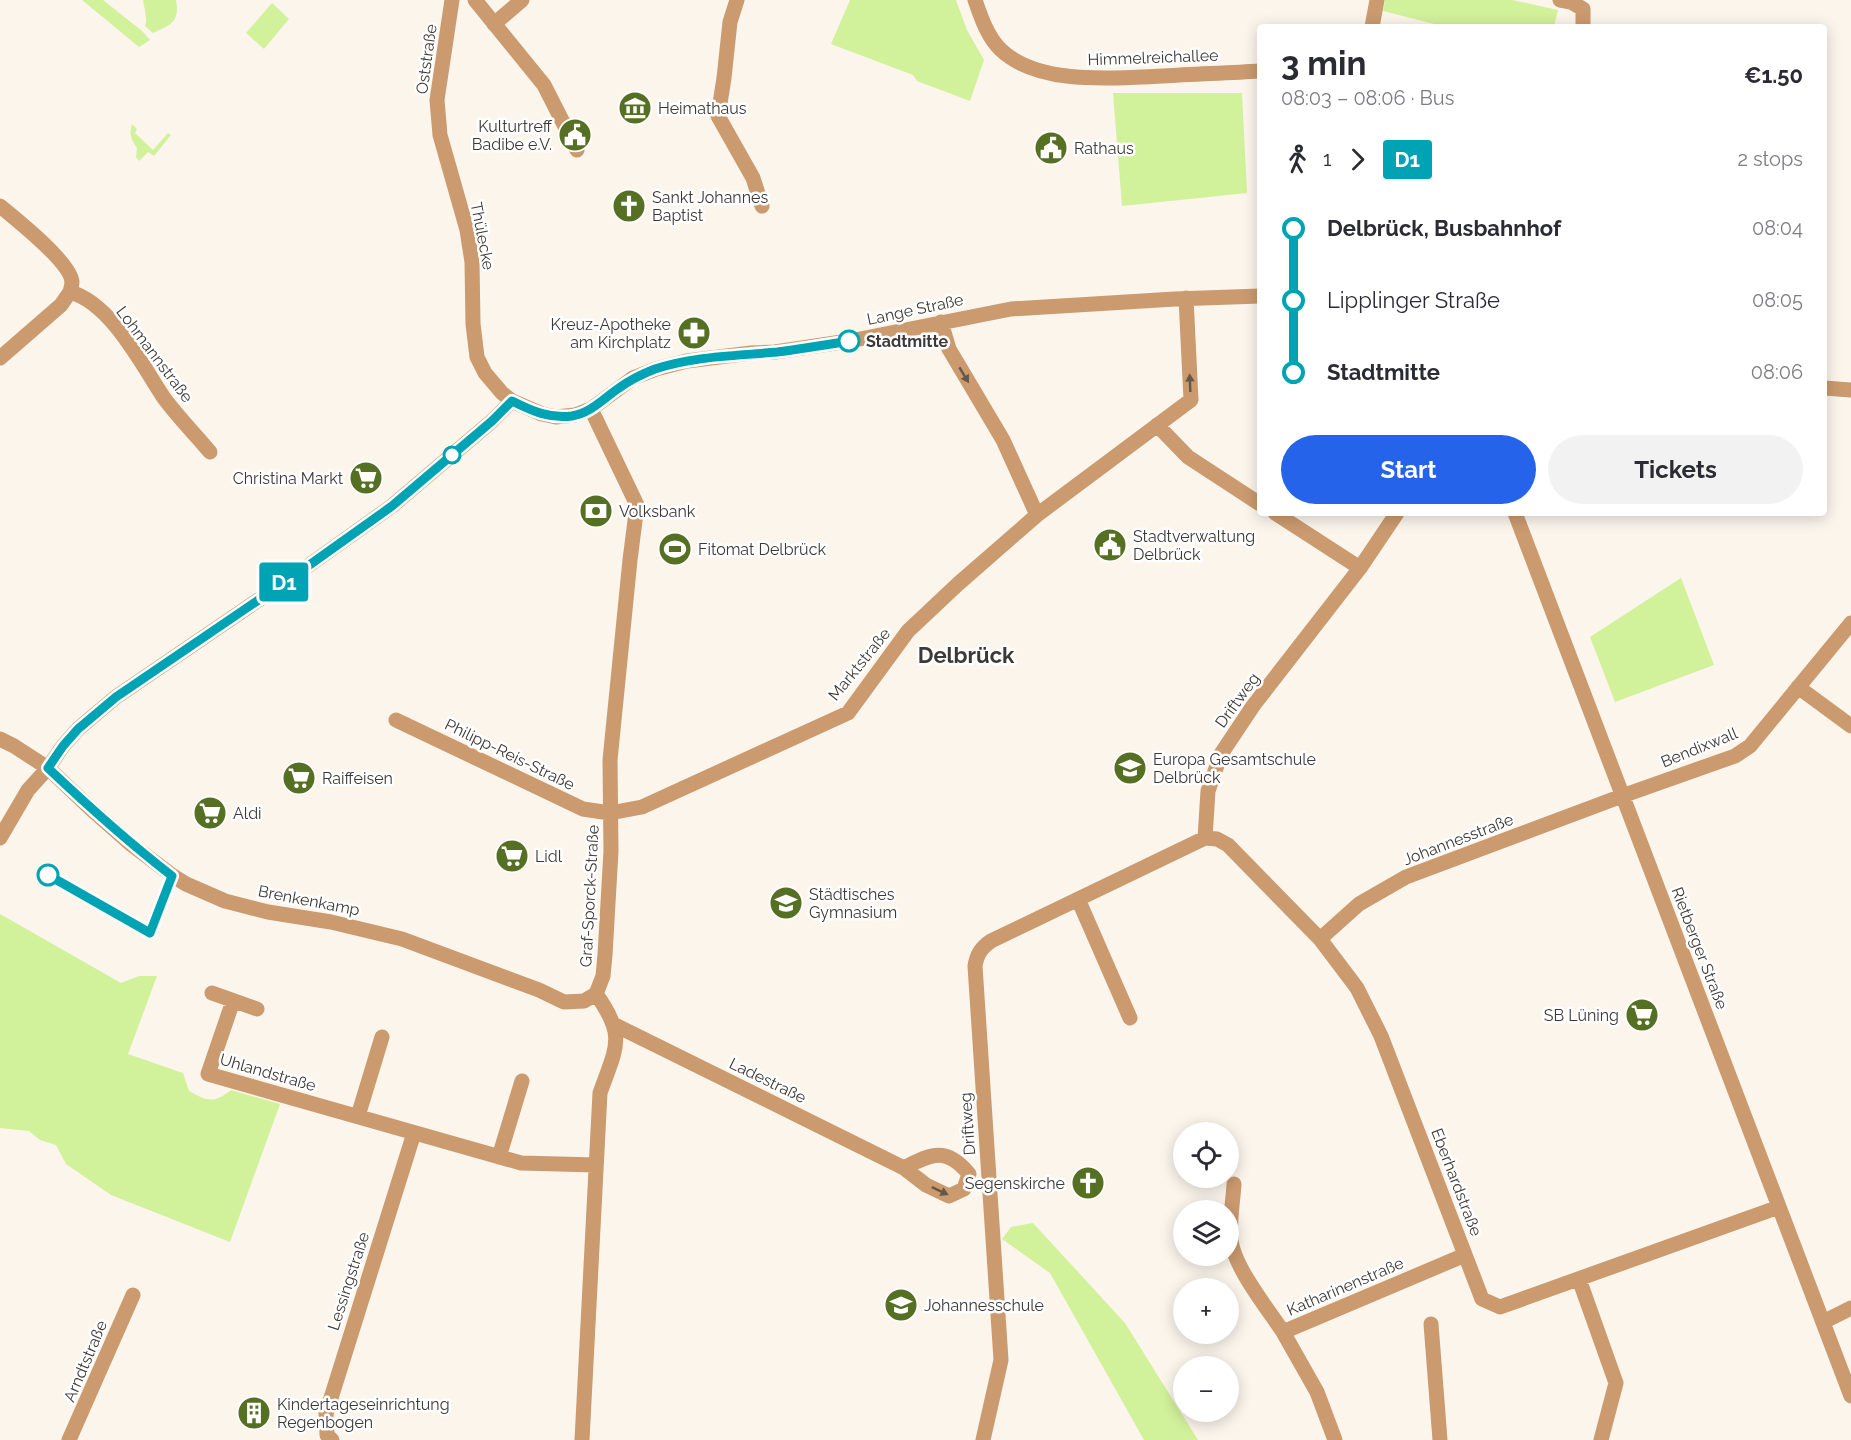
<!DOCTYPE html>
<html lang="en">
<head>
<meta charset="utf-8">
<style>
  :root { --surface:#fff; --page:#f2f2f3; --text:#2b2b33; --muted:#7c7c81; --accent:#2563eb }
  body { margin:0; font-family:Raleway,sans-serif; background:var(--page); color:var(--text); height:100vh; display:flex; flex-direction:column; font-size:22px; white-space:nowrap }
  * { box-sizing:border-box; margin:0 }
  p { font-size:20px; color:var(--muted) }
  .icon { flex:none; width:33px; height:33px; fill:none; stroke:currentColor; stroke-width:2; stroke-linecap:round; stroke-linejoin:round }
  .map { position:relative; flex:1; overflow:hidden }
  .panel { position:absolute; left:1257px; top:24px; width:570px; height:492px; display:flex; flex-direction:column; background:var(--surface); border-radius:6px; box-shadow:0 3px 15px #0003 }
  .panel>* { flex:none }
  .badge { padding:0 12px; border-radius:4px; font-size:21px; line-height:39px }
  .buttons { position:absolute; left:1173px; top:1122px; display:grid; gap:12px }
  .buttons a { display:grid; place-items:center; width:66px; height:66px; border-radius:50%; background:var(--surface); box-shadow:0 3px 15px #0003; font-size:30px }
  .map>.badge { position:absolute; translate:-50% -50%; box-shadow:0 0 0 3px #fff }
  .legs { display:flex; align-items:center; gap:9px; height:66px; padding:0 24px; font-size:20px }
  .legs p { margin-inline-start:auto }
  .overview { display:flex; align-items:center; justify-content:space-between; height:102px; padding:0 24px }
  h1 { font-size:33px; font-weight:700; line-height:45px }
  .button { display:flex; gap:12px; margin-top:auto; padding:12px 24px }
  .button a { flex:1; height:69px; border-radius:36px; background:var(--accent); color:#fff; font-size:24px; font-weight:700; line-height:69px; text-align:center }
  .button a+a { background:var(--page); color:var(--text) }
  ul { padding:0 24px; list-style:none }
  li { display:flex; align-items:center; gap:21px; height:72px; font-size:22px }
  li i { display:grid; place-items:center; width:9px; height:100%; margin:0 8px; background:currentColor }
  li i::after { content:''; width:15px; height:15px; margin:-8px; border:4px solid; border-radius:50%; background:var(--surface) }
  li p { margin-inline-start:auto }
  li:first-child i { background:linear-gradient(#0000 50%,currentColor 0) }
  li:last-child i { background:linear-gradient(currentColor 50%,#0000 0) }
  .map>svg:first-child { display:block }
  .green { fill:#d2f19b }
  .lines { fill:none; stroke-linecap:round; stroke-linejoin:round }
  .minor { stroke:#cb9a6f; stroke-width:15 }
  .oneway { fill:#675748 }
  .line-1-casing { stroke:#fff; stroke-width:14 }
  .line-1 { stroke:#00a3b4; stroke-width:9 }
  .stop-1-dot { fill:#fff; stroke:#00a3b4; stroke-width:3 }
  .labels { text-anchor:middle; stroke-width:5; stroke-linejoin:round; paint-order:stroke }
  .street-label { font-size:16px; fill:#3c3a37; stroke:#fff }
  .poi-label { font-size:16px; fill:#3c3a37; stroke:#fff; text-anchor:start }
  .stop-label { font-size:16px; font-weight:bold; fill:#3c3a37; stroke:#fff; text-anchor:start }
  .district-label { font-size:22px; font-weight:bold; fill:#3c3a37; stroke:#fff }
</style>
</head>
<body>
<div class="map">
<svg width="1851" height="1440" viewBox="0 0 1851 1440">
  <rect width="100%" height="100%" fill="#fbf5ec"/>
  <path class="green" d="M82 0H103L142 31 150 40 139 47Z
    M143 0H176C180 22 171 25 153 33L145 26C148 18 144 8 143 0Z
    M850 0H956L967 30 984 60 970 101 917 81 913 75 831 44Z
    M1385 0H1512L1558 10 1554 27H1446L1383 11Z
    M272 3 289 19 264 49 246 33Z
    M1113 93H1242L1247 193 1122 206Z
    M132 124 137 129 135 133 153 150 168 133 171 135 154 156 148 152 139 161 136 157 137 148C131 139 129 135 132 124Z
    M1681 578 1714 665 1615 702 1590 637Z
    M0 914 121 983 139 976H157L128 1054 183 1073 189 1091C207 1101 214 1104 231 1090L280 1104 230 1242 111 1195 66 1164 56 1145 40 1140 29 1131 0 1128Z
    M1033 1223 1125 1323 1198 1440H1144L1050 1273 1002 1239 1011 1227Z"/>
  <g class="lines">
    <path class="minor" d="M452 0 437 100 440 135 467 230 472 262 473 324 477 357 485 373 502 393 512 401 542 414 556 417 575 415 591 409 633 378 656 369 687 361 751 353 775 352 855 340 1011 309 1175 299 1260 296
      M475 0 544 85 577 150
      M737 0 730 22 724 78 718 116 753 178 762 206
      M975 0C981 17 987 36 1000 49 1038 86 1114 78 1163 76 1196 74 1228 73 1260 71
      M1560 0 1571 2 1583 9V27
      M494 24 522 0
      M1372 27 1377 0
      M0 206C16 219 71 263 72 282 72 285 71 288 70 292 111 303 142 365 164 398 178 417 195 434 210 452
      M941 322 949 349 1003 440 1037 515
      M0 358 61 305 70 292
      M1824 388 1851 390
      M591 409 637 505 630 560 610 760 611 851 605 955 603 976 596 994
      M1157 425 1188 457 1260 504
      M1275 513 1360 568
      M1515 513 1851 1396
      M1798 687 1851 726
      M396 720 583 809 610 813 642 807 848 713 908 631 958 584 1037 515 1191 400 1186 298
      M0 739 14 746 48 768 90 808 132 845 173 876 186 884 225 901 268 912 331 922 402 939 539 990 564 1002 584 1001 596 994
      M0 838 28 790 48 768 63 746 78 729 116 697 301 571 392 506 492 421 512 401
      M1205 838 1217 839 1228 845 1320 939 1357 988 1381 1036 1482 1299 1500 1307 1779 1207
      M1078 899 1130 1018
      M1320 939 1359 904 1406 877 1622 796 1735 756 1750 746 1851 623
      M212 993 257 1009
      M233 1001 208 1074 521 1163 596 1165
      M615 1025 904 1168 926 1185 949 1196 964 1189 969 1174
      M358 1116 382 1037
      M499 1157 522 1081
      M904 1168C932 1153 947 1147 969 1174
      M1234 1184C1233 1202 1229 1222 1231 1239 1233 1266 1268 1309 1283 1332
      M1579 1279 1616 1383 1601 1440
      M1823 1322 1851 1308
      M1431 1324 1440 1440
      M69 1440 133 1295
      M332 1440 327 1435 326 1414 414 1133
      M582 1440 600 1093C616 1047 627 1037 596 994
      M983 1440 1001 1360 975 966C977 954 981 948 991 941L1205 838 1208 791 1221 754 1253 706 1360 568 1397 513
      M1335 1440 1317 1392 1283 1332 1465 1255"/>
  </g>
  <defs><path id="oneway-solid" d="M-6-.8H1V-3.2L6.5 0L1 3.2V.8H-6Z" transform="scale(1.5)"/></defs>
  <g class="oneway">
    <use href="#oneway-solid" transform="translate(964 375) rotate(59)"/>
    <use href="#oneway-solid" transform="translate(1190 383) rotate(-92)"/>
    <use href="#oneway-solid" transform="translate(940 1191) rotate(25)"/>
  </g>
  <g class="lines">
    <g class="line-1-casing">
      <path id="line-1" d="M48 875 150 933 172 876C127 841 89 807 48 768L63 746 78 729 116 697 301 571 392 506 492 421 512 401C532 411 550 419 572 416 591 413 604 398 619 388 630 380 642 374 655 369 694 356 736 356 777 352 801 349 825 345 849 341"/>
    </g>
    <use href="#line-1" class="line-1"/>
  </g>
  <defs>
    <g id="museum-disc" transform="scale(1.725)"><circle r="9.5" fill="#567023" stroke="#fff"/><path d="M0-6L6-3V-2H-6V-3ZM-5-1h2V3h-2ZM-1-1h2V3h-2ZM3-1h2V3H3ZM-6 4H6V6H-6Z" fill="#fff"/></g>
    <g id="civic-disc" transform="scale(1.725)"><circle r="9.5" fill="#567023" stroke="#fff"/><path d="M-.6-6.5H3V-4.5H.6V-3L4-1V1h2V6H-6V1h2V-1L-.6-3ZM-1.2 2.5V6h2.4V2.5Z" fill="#fff"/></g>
    <g id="church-disc" transform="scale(1.725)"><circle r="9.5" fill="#567023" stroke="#fff"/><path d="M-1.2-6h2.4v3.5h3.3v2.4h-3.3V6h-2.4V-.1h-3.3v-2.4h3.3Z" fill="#fff"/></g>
    <g id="pharmacy-disc" transform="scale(1.725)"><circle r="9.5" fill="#567023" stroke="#fff"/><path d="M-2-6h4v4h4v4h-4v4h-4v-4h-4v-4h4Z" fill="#fff"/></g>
    <g id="supermarket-disc" transform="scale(1.725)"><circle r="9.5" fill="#567023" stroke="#fff"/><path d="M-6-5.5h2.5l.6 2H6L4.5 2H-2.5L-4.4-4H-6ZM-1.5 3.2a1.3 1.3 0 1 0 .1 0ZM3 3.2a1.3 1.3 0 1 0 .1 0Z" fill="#fff"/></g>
    <g id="bank-disc" transform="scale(1.725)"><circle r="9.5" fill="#567023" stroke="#fff"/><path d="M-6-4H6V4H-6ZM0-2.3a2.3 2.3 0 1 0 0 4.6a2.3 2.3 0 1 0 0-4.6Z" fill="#fff"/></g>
    <g id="stadium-disc" transform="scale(1.725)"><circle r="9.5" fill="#567023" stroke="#fff"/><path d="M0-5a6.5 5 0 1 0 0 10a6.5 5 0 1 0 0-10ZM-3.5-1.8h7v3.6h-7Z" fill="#fff"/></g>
    <g id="school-disc" transform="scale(1.725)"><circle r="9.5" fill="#567023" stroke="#fff"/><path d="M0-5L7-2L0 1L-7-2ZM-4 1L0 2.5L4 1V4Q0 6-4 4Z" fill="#fff"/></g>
    <g id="building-disc" transform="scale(1.725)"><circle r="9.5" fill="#567023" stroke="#fff"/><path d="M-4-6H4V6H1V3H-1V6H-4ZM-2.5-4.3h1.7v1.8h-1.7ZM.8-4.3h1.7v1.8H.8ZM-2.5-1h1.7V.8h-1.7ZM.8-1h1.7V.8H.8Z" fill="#fff"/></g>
  </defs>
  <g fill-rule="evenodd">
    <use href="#museum-disc" x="635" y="108"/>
    <use href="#civic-disc" x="575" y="135"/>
    <use href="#civic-disc" x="1051" y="148"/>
    <use href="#church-disc" x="629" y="206"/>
    <use href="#pharmacy-disc" x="694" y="333"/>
    <use href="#supermarket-disc" x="366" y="478"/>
    <use href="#bank-disc" x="596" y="511"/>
    <use href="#civic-disc" x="1110" y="545"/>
    <use href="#stadium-disc" x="675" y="549"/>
    <use href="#school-disc" x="1130" y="768"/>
    <use href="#supermarket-disc" x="299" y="778"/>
    <use href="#supermarket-disc" x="210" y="813"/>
    <use href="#supermarket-disc" x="512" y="856"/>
    <use href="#school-disc" x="786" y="903"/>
    <use href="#supermarket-disc" x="1642" y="1015"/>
    <use href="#church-disc" x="1088" y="1183"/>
    <use href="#school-disc" x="901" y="1305"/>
    <use href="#building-disc" x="254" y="1413"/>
  </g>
  <g class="stop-1-dot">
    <circle cx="849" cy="341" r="10"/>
    <circle cx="452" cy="455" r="8"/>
    <circle cx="48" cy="875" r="10"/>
  </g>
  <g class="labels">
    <g class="street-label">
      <text transform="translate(1153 57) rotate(-2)" y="6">Himmelreichallee</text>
      <text transform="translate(426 59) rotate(-82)" y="6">Oststraße</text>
      <text transform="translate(483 236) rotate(79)" y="6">Thülecke</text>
      <text transform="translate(915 309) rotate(-12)" y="6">Lange Straße</text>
      <text transform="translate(155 354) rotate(53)" y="6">Lohmannstraße</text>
      <text transform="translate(859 664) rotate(-51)" y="6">Marktstraße</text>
      <text transform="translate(1237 700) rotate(-54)" y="6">Driftweg</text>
      <text transform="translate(1699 747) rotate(-22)" y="6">Bendixwall</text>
      <text transform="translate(510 754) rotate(26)" y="6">Philipp-Reis-Straße</text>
      <text transform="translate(1458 839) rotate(-21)" y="6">Johannesstraße</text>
      <text transform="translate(589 896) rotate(-87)" y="6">Graf-Sporck-Straße</text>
      <text transform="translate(309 900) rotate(11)" y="6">Brenkenkamp</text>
      <text transform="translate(1700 948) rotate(69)" y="6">Rietberger Straße</text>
      <text transform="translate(268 1072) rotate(16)" y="6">Uhlandstraße</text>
      <text transform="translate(768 1080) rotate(26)" y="6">Ladestraße</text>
      <text transform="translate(967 1124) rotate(-94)" y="6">Driftweg</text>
      <text transform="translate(1457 1182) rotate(69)" y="6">Eberhardstraße</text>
      <text transform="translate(348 1281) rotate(-72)" y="6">Lessingstraße</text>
      <text transform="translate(1345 1286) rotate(-23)" y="6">Katharinenstraße</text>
      <text transform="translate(85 1361) rotate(-67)" y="6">Arndtstraße</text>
    </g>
    <g class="poi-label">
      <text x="658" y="114">Heimathaus</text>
      <text x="552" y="132" text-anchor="end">Kulturtreff<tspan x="552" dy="18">Badibe e.V.</tspan></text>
      <text x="1074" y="154">Rathaus</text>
      <text x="652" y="203">Sankt Johannes<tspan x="652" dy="18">Baptist</tspan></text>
      <text x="671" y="330" text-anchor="end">Kreuz-Apotheke<tspan x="671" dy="18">am Kirchplatz</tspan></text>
      <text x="343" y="484" text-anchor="end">Christina Markt</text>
      <text x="619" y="517">Volksbank</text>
      <text x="1133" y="542">Stadtverwaltung<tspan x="1133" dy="18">Delbrück</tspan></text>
      <text x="698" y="555">Fitomat Delbrück</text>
      <text x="1153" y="765">Europa Gesamtschule<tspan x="1153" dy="18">Delbrück</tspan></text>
      <text x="322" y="784">Raiffeisen</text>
      <text x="233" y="819">Aldi</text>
      <text x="535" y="862">Lidl</text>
      <text x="809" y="900">Städtisches<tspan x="809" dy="18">Gymnasium</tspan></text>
      <text x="1619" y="1021" text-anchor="end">SB Lüning</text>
      <text x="1065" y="1189" text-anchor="end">Segenskirche</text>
      <text x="924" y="1311">Johannesschule</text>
      <text x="277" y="1410">Kindertageseinrichtung<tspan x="277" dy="18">Regenbogen</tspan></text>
    </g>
    <g class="stop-label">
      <text x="866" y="347">Stadtmitte</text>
    </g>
    <g class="district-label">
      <text x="966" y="663">Delbrück</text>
    </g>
  </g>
</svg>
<div class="buttons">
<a><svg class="icon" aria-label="locate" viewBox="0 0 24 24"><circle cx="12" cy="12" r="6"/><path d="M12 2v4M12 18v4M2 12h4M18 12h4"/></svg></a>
<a><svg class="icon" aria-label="layers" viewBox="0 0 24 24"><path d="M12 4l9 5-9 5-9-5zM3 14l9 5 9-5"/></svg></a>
<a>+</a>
<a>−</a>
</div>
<b class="badge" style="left:284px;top:582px;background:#00a3b4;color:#fff">D1</b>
<section class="panel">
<div class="overview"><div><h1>3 min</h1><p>08:03 – 08:06 · Bus</p></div><b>€1.50</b></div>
<div class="legs"><svg class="icon" aria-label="walk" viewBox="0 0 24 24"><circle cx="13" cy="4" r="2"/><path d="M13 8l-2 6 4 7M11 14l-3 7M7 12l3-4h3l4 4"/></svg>1<svg class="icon" aria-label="forward" viewBox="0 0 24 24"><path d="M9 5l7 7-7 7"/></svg><b class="badge" style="background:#00a3b4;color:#fff">D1</b><p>2 stops</p></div>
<ul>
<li><i style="color:#00a3b4"></i><b>Delbrück, Busbahnhof</b><p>08:04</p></li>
<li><i style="color:#00a3b4"></i><span>Lipplinger Straße</span><p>08:05</p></li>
<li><i style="color:#00a3b4"></i><b>Stadtmitte</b><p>08:06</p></li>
</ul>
<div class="button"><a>Start</a><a>Tickets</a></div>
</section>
</div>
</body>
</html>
